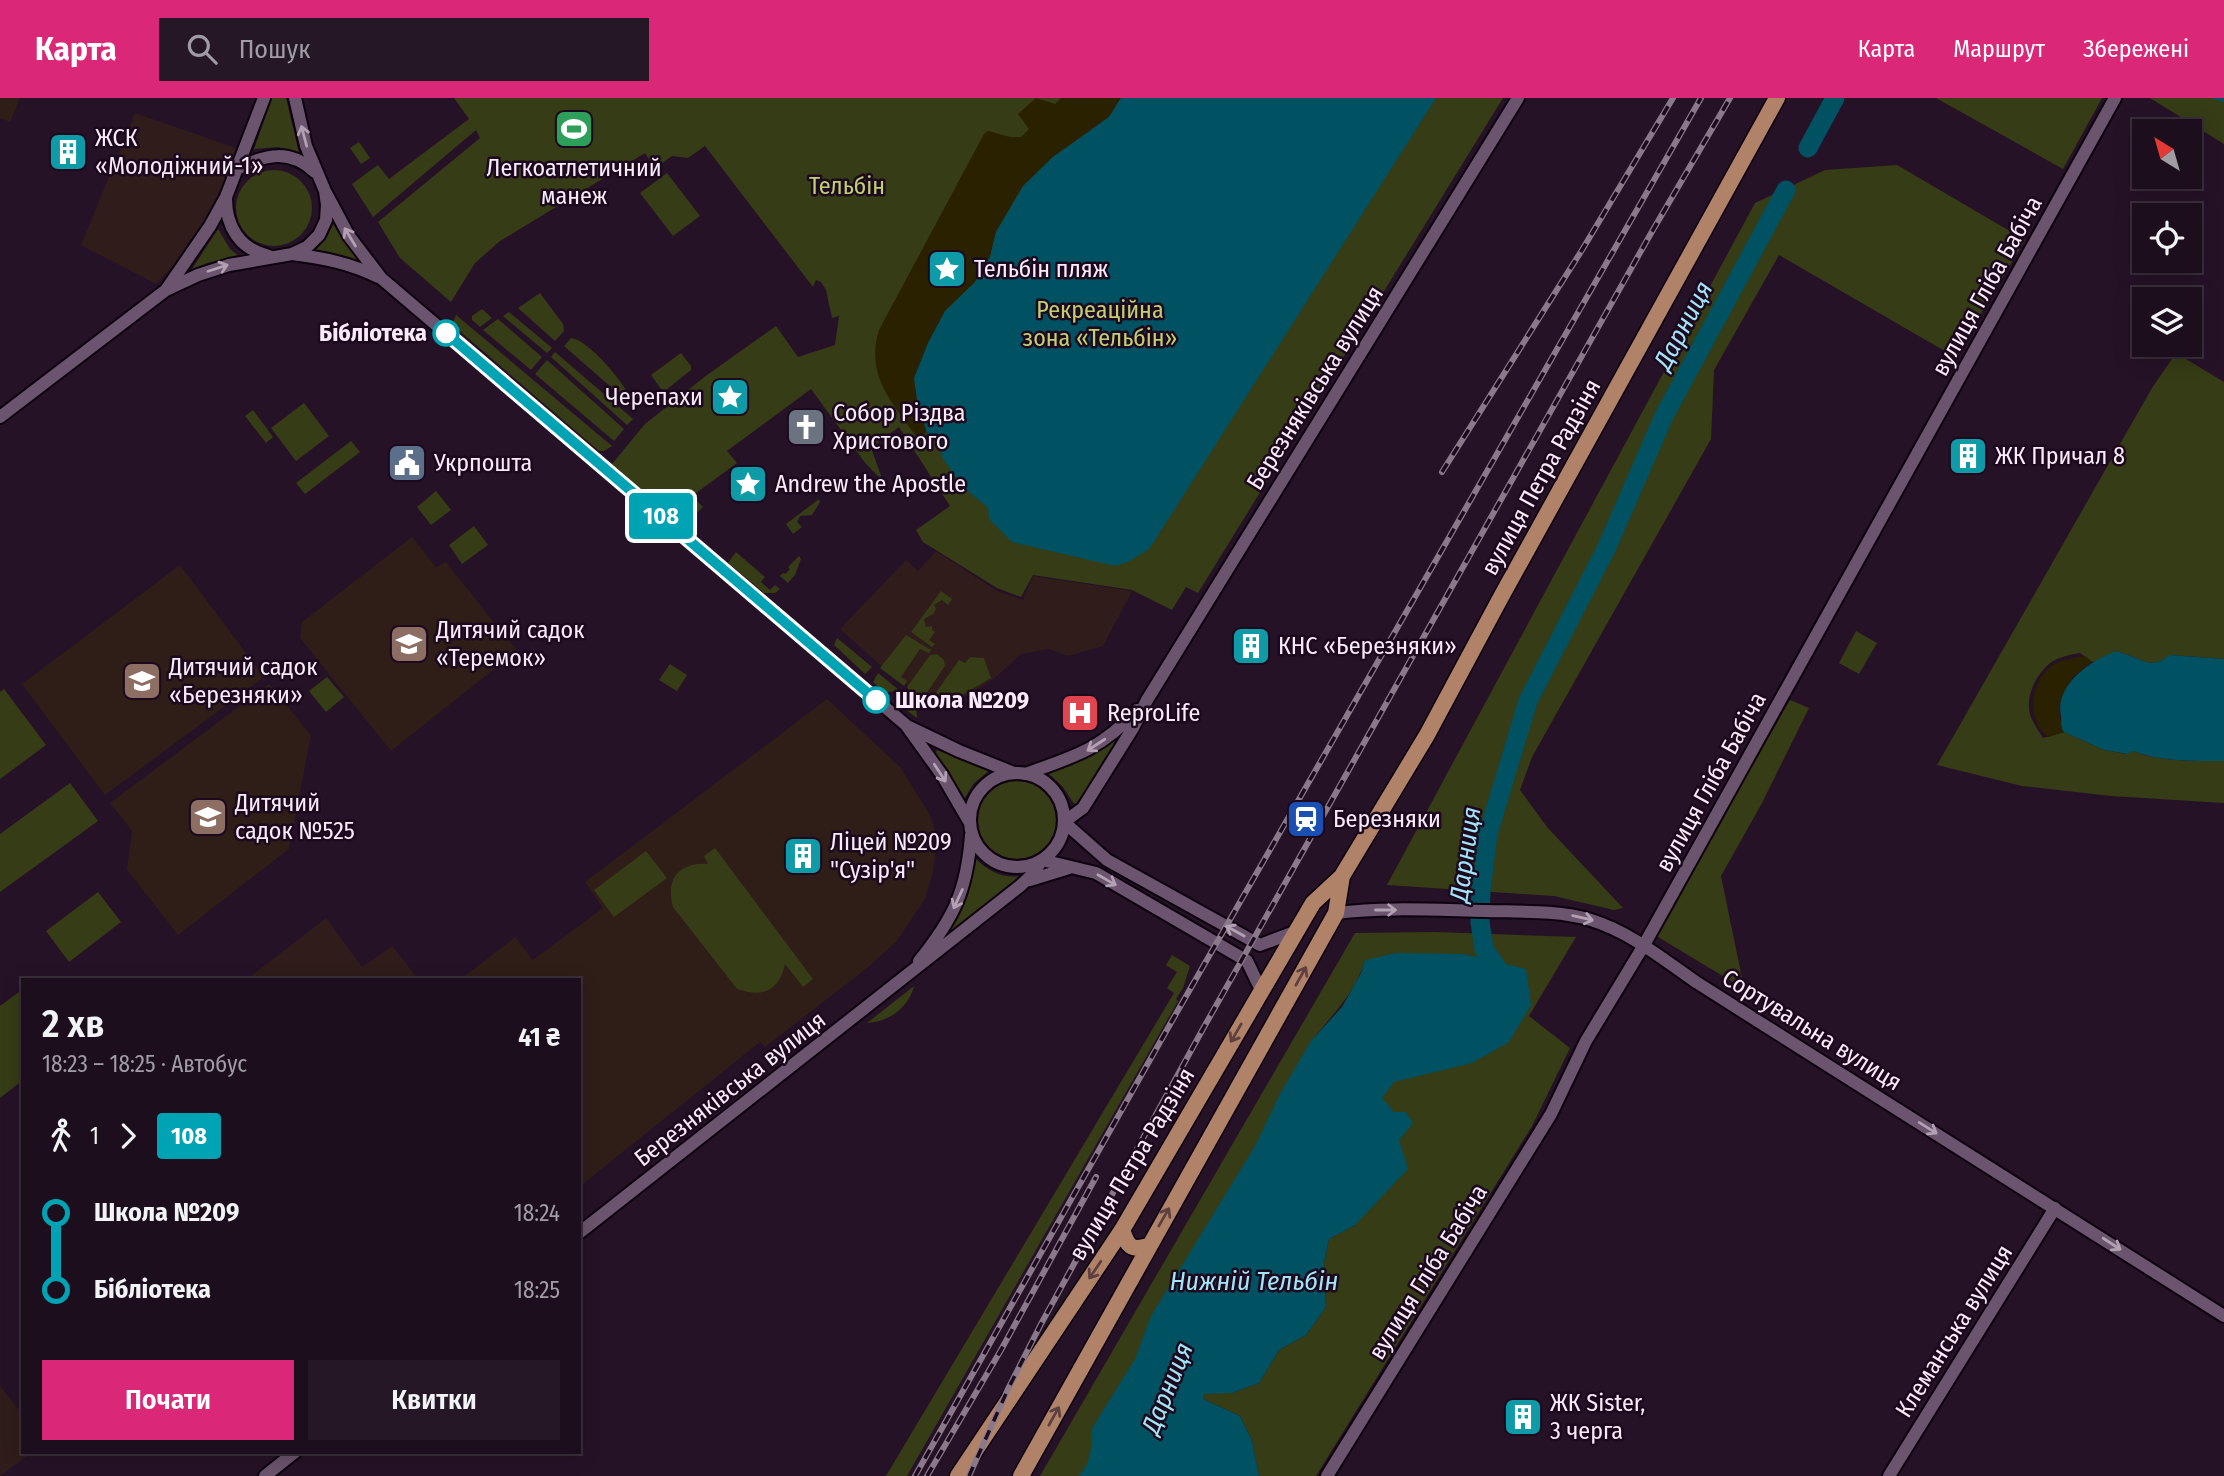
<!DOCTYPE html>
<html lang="uk">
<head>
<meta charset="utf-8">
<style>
  :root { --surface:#1c0e1d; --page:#251726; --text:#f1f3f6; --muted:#a09ca4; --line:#3a2e3b; --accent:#db2777 }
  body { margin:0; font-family:"Fira Sans Condensed",sans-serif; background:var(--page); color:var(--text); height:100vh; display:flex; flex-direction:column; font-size:26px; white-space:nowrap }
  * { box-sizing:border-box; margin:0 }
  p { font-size:23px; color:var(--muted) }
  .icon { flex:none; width:38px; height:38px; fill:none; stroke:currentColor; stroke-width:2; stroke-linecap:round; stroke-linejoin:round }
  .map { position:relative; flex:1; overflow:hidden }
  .sheet { position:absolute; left:21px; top:880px; width:560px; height:476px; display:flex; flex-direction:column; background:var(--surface); border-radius:0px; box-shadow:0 4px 18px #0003,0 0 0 2px var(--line) }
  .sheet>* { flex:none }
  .badge { padding:0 14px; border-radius:5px; font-size:24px; line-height:46px }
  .needle { width:46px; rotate:323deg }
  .buttons { position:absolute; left:2132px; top:21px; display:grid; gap:14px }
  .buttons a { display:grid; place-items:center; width:70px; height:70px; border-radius:0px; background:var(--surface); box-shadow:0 4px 18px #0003,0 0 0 2px var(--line); font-size:35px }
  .map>.badge { position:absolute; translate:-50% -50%; box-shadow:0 0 0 4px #fff }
  .legs { display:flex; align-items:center; gap:10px; height:77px; padding:0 21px; font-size:23px }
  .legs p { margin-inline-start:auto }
  .head { display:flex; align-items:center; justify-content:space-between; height:119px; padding:0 21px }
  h1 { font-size:38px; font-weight:600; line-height:52px }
  .cta { display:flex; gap:14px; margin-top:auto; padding:14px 21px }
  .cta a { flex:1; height:80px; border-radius:0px; background:var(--accent); color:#fff; font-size:28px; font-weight:600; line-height:80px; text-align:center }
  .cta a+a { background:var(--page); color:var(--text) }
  ul { padding:0 21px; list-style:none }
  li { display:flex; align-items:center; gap:24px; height:77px; font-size:26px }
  li i { display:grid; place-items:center; width:10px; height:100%; margin:0 9px; background:currentColor }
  li i::after { content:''; width:18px; height:18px; margin:-9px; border:5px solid; border-radius:50%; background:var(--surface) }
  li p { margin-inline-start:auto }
  li:first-child i { background:linear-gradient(#0000 50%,currentColor 0) }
  li:last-child i { background:linear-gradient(currentColor 50%,#0000 0) }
  header { display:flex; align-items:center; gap:42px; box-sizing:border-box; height:98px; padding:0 35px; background:var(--accent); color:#fff }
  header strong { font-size:33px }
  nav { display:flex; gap:38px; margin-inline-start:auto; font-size:24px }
  .search { width:490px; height:63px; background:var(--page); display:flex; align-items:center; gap:18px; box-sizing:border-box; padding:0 24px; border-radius:0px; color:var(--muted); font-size:26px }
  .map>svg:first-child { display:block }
  .commercial { fill:#2f1c1b }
  .education { fill:#2f1d18 }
  .green { fill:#363c15; fill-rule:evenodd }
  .sand { fill:#2a2101 }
  .water { fill:#005161 }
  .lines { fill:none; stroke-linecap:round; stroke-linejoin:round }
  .stream { stroke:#005161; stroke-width:3.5 }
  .river { stroke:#005161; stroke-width:19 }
  .minor-casing { stroke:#0e0110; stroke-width:16 }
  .major-casing { stroke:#0e0110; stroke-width:19 }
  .minor { stroke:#6b546d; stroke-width:12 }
  .major { stroke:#b08369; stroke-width:16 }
  .rail-casing { stroke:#8a798a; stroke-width:6 }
  .rail { stroke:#1c091e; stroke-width:3.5; stroke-dasharray:10; stroke-linecap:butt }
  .oneway { stroke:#b2a0b3 }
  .oneway2 { stroke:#5f4040 }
  .line-1-casing { stroke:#fff; stroke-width:16 }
  .line-1 { stroke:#00a3b4; stroke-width:10 }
  .stop-1-dot { fill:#fff; stroke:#00a3b4; stroke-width:3.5 }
  .labels { text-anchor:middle; stroke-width:5; stroke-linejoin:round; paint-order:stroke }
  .poi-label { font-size:24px; fill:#f9ebf9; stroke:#1c091e; text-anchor:start }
  .park-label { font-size:24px; fill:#c0cf72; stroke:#1c091e }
  .street-label { font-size:24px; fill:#f9ebf9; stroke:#1c091e }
  .stop-label { font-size:24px; font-weight:bold; fill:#f9ebf9; stroke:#1c091e; text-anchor:end }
  .water-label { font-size:26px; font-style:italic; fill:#a2e5f8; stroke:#1c091e }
</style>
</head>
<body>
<header>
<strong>Карта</strong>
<div class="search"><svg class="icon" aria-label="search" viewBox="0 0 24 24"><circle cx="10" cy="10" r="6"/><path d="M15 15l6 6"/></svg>Пошук</div>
<nav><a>Карта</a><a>Маршрут</a><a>Збережені</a></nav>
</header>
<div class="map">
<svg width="2224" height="1378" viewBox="0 0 2224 1378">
  <rect width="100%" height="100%" fill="#261227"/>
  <path class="commercial" d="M135 15 236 50 226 85 206 126 182 159 156 186 81 147Z
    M936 453 997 493 1023 502 1033 478 1132 493 1103 548 1068 558 1048 551 1021 556 994 581 941 612 879 566 840 531 906 462 918 473Z
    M326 820 362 869 392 848 419 882H246Z
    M0 1288 23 1317V1354L31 1355 0 1378Z"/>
  <path class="education" d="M0 0H20L10 24 0 20Z
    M412 439 436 469 446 464 517 553 391 653 300 540 302 524Z
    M180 467 264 579 105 697 22 586Z
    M269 586 311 637 289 751 178 837 127 772 132 733 110 705Z
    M827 601 900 669 929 715 936 735V749L933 774 925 801 896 844 867 870 765 949 760 944 579 1089V882H460L515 839 533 862 603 810 585 784Z"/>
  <path class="green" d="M272 0H286L299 55 278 49 254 51Z
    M454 0H1503L1198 495 1186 489 1172 512 1132 492 1033 477 1021 499 997 490 923 444 916 432 950 408 899 329 871 350 883 383 866 366 811 291 727 353 737 365 692 398 703 409 683 428 612 366 645 326 707 277 776 228 798 259 835 247 839 218 832 220 826 192 821 184 816 182 813 189 705 48 688 60 672 58 655 70 645 55 500 143 475 165 451 204 400 160 378 124 480 40 476 32 373 119 352 86 378 67 389 81 469 21Z
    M1936 0H2102L2063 71Z
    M2150 0H2224V46Z
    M359 44 370 60 361 66 350 50Z
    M1897 67 2025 142 1955 259 1779 157 1714 272 1711 341 1532 659 1520 692 1547 729 1623 810 1614 812 1554 798 1387 787 1755 105 1825 72Z
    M236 110a38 38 0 1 1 76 0a38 38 0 1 1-76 0Z
    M667 75 700 118 673 138 640 95Z
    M333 126 362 166 315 153 328 136Z
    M218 131 230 151 240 159 210 164 192 171Z
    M540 195 563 226 564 233 555 243 518 210Z
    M482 211 492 220 480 229 472 222V218Z
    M509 214 552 250 547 255 503 218Z
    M456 217 612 348 604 353H599L455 229 453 225Z
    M498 221 542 259 531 272 483 232Z
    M571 240C589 242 624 285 632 302L627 303 564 248Z
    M555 254 633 321 627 327 551 259Z
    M681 255 691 268V272L666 292 661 291 651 277Z
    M2176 255 2224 284V561L2171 557 2159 564 2149 565 2117 553 2102 562 2092 564 2080 555C2069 557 2058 559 2049 566 2036 577 2025 599 2030 616 2032 624 2039 633 2043 640L2064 634 2104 652 2127 656 2133 653C2161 664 2194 663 2224 663V705L2111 698 2022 688 1937 667 2152 290Z
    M547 262 624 331 614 343 535 276Z
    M304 305 329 338 296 363 271 330Z
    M253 312 273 339 266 345 245 318Z
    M351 343 360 354 305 396 296 385Z
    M436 393 451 412 431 427 417 409Z
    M819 401 820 404 812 417 800 418 797 424 802 429 793 436 786 426Z
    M474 428 488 447 462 466 449 447Z
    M736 454 765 479 761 484 770 492 775 487 780 491 775 495H764L728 465Z
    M799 458 801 461 795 477 788 485 780 478 783 475 785 476 790 471 788 469Z
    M941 493 952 501 948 507 942 502 934 507 936 511 933 516 924 521 926 529 932 528V532L935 534 929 542 935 546 932 549 911 534Z
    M1856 533 1877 545 1859 576 1839 565Z
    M906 537 931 552 929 555 920 551 901 579 907 583 904 588 880 570Z
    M837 540 872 569 865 576 834 547Z
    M937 556 944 562 945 568 924 599 918 600 911 596 907 589 930 557Z
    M970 559 984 560 991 580 940 610 930 603 959 562 965 565Z
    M670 566 687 577 677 593 659 582Z
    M878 575 899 592 885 595 873 584Z
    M327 579 344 599 326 614 309 593Z
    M4 591 46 647 0 681V594Z
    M904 598 916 609 917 620 893 602Z
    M1790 602 1809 610 1762 705 1721 778 1743 885 1741 889 1658 839 1657 833Z
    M1126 631 1079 707H1075L1063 689 1047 674Z
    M937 652 990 672 974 685 964 701 936 655Z
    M978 722a39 39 0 1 1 78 0a39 39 0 1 1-78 0Z
    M70 685 98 723 0 794V736Z
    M715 750 813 881 803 889 785 866C779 893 763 900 737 891L673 809C665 780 680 764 708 766L704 758Z
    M646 753 667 780 614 819 594 792Z
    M975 760C989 774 1003 781 1023 778L944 841C945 830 958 820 963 809 971 793 973 777 975 760Z
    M98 794 121 824 69 864 46 833Z
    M1435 834 1576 839 1529 918 1570 950 1532 1028 1316 1378H1259L1252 1343 1240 1318 1203 1301V1295H1232L1259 1285 1279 1252 1306 1237 1326 1209 1324 1165 1329 1141 1355 1127 1399 1042 1087 1378H1040L1355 835ZM1365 863 1466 877 1314 940C1336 912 1353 898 1365 863Z
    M1172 857 1190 868 1183 890 1176 901 1178 903 907 1378H886L1174 895 1167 890 1177 874 1166 867Z
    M914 888C909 909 889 924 867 925Z
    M23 891V982L0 1000V908Z"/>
  <path class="sand" d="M1036 0 1055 6 1061 0H1121L1109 19 1053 59 1023 88 996 134 990 159 975 184 945 213 917 302 927 335 916 338C892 304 865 277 879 232L984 36 988 33 1010 39H1021L1029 31 1018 16Z
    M2085 558 2092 564 2073 579 2062 598 2059 615 2064 634 2048 639C2027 622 2029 588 2049 570 2059 561 2072 560 2085 558Z"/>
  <path class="water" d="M1121 0H1436L1150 450 1130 463 1115 468 1012 444 989 421 988 410 962 388 942 359 938 343 927 335 917 302 914 280 928 245 945 213 975 184 990 159 996 134 1023 88 1053 59 1109 19Z
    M2117 553 2149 565 2159 564 2170 557 2224 561V663C2194 663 2161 664 2133 653L2128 656 2104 652 2064 634C2060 628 2062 625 2061 618 2054 587 2092 561 2117 553Z
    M1396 855 1464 856 1526 871 1531 907 1509 944 1472 965 1394 984 1382 1000 1394 1014H1406L1413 1025 1399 1042 1408 1071 1355 1127 1329 1141 1324 1165 1326 1209 1306 1237 1279 1252 1259 1285 1232 1295 1203 1296V1301L1240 1318 1252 1343 1259 1378H1078C1090 1369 1093 1346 1091 1332L1135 1261 1151 1218 1255 1048 1281 994 1311 943 1342 909 1361 875 1365 862Z"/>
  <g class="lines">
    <path class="stream" d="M2215 0 2224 2"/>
    <path class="river" d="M1808 50 1835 0
      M1506 883 1484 851 1480 824 1481 792 1488 736 1528 603 1607 449 1664 318 1786 92"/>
    <g class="minor-casing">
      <path id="minor" d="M239 70C266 56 290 51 315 74
        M325 93 349 138 381 180 906 627 942 677 970 725
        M226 100C226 128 239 151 269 158
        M292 156C323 160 350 165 378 179
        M166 192 210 128 226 99 264 0
        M0 319 166 192 198 177 229 167 292 156 307 149 319 137 326 122 327 107 325 93 306 48 295 0
        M909 629 959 653 1014 675
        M970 722a47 47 0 1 1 94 0a47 47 0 1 1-94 0Z
        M1025 676C1073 659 1102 651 1137 612
        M1064 724 1083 710 1133 630 1147 602 1518 0
        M1064 724 1107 762 1260 847 1297 833
        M1042 762 1096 775 1247 863 1261 892
        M1030 782 1069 770
        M1336 815C1385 809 1435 812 1485 813 1519 814 1558 812 1591 822 1630 834 1663 861 1696 884L2224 1218
        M919 863C954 820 967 792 971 737
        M579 1135 1020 788 1032 777 1042 762
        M265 1378 295 1354
        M1327 1378 1551 1016 1586 943 1644 847 2115 0
        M1889 1378 2055 1110"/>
    </g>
    <g class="major-casing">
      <path id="major" d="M1122 1132C1128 1148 1130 1153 1148 1148
        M958 1378 1122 1132 1313 805 1342 778 1427 637 1501 499 1777 0
        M1021 1378 1336 815 1342 778"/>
    </g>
    <use href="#minor" class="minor"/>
    <use href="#major" class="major"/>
    <g class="rail-casing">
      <path id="rail" d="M1442 374 1582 152 1673 0
        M915 1378 1177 914 1701 0
        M927 1378 1001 1252 1096 1079
        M969 1378 1008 1291 1041 1226 1204 929 1650 137 1730 0"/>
    </g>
    <use href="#rail" class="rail"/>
  </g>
  <defs><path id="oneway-shaft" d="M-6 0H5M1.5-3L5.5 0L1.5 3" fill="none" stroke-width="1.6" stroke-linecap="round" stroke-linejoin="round" transform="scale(1.75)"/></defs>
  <g class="oneway">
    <use href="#oneway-shaft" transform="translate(304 38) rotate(-105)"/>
    <use href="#oneway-shaft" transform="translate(350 139) rotate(-121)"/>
    <use href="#oneway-shaft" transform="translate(218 170) rotate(-18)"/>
    <use href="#oneway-shaft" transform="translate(1096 647) rotate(147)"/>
    <use href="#oneway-shaft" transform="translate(940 675) rotate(57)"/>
    <use href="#oneway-shaft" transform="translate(1107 782) rotate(30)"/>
    <use href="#oneway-shaft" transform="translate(958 801) rotate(115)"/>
    <use href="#oneway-shaft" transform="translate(1386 812)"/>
    <use href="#oneway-shaft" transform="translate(1583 820) rotate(13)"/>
    <use href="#oneway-shaft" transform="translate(1235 833) rotate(-151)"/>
    <use href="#oneway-shaft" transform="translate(1928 1030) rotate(32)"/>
    <use href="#oneway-shaft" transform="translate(2112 1146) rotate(33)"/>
  </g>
  <g class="oneway2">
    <use href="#oneway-shaft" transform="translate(1301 878) rotate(-61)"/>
    <use href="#oneway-shaft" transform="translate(1236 935) rotate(120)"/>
    <use href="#oneway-shaft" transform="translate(1164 1119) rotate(-60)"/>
    <use href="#oneway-shaft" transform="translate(1095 1172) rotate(124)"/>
    <use href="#oneway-shaft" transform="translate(1054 1318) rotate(-61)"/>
  </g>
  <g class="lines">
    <g class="line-1-casing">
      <path id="line-1" d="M446 235 876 602"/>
    </g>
    <use href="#line-1" class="line-1"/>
  </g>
  <defs>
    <g id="stadium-square" transform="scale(2.0125)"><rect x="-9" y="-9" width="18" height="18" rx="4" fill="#2e9e5b" stroke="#1c091e"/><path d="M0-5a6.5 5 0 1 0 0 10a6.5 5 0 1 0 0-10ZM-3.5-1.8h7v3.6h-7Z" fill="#fff"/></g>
    <g id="building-square" transform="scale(2.0125)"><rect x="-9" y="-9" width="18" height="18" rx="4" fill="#0f9aa8" stroke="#1c091e"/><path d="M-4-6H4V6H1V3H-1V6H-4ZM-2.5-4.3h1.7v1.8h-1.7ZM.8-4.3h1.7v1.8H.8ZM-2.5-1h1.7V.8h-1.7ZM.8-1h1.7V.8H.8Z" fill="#fff"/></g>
    <g id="sight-square" transform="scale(2.0125)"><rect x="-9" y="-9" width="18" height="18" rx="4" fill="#0f9aa8" stroke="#1c091e"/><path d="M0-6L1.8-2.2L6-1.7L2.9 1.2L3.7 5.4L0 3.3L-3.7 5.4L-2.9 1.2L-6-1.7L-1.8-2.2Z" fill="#fff"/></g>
    <g id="church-square" transform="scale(2.0125)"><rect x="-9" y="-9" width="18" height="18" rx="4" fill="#6b7280" stroke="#1c091e"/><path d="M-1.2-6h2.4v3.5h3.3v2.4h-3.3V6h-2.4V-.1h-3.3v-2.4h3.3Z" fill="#fff"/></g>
    <g id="civic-square" transform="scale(2.0125)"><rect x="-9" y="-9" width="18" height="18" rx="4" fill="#5c6f8a" stroke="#1c091e"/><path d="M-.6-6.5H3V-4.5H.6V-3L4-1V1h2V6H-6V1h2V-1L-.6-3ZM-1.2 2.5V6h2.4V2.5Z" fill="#fff"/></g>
    <g id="school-square" transform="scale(2.0125)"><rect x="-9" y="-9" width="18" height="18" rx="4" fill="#8d6e63" stroke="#1c091e"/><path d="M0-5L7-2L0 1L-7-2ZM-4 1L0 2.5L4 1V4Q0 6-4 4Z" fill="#fff"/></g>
    <g id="hospital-square" transform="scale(2.0125)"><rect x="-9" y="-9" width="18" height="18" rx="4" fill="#e0444e" stroke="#1c091e"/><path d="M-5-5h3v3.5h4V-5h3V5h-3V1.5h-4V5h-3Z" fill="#fff"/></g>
    <g id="station-square" transform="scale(2.0125)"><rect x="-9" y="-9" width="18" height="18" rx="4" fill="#1a4fb4" stroke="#1c091e"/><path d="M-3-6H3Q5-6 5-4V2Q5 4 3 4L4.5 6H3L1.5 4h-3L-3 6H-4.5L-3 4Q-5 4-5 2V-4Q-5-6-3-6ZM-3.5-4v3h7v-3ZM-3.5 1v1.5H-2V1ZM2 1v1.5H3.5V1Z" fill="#fff"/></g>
  </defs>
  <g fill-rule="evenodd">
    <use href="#stadium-square" x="574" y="31"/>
    <use href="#building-square" x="68" y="54"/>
    <use href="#sight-square" x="947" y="171"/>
    <use href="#sight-square" x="730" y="299"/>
    <use href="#church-square" x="806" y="329"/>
    <use href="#building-square" x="1968" y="358"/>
    <use href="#civic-square" x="407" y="365"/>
    <use href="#sight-square" x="748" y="386"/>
    <use href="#school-square" x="409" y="546"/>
    <use href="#building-square" x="1251" y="548"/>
    <use href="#school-square" x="142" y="583"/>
    <use href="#hospital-square" x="1080" y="615"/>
    <use href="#school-square" x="208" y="719"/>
    <use href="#station-square" x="1306" y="721"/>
    <use href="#building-square" x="803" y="758"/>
    <use href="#building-square" x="1523" y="1319"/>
  </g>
  <g class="stop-1-dot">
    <circle cx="446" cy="235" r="12"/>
    <circle cx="876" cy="602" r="12"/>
  </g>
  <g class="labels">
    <g class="poi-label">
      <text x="95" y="48">ЖСК<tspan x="95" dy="28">«Молодіжний-1»</tspan></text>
      <text x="574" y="78" text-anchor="middle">Легкоатлетичний<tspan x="574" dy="28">манеж</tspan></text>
      <text x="974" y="179">Тельбін пляж</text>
      <text x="703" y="307" text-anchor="end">Черепахи</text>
      <text x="833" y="323">Собор Різдва<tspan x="833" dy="28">Христового</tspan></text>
      <text x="1995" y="366">ЖК Причал 8</text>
      <text x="434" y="373">Укрпошта</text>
      <text x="775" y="394">Andrew the Apostle</text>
      <text x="436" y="540">Дитячий садок<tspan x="436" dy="28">«Теремок»</tspan></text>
      <text x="1278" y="556">КНС «Березняки»</text>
      <text x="169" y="577">Дитячий садок<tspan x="169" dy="28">«Березняки»</tspan></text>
      <text x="1107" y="623">ReproLife</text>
      <text x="235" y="713">Дитячий<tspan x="235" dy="28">садок №525</tspan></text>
      <text x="1333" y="729">Березняки</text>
      <text x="830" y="752">Ліцей №209<tspan x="830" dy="28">"Сузір'я"</tspan></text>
      <text x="1550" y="1313">ЖК Sister,<tspan x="1550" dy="28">3 черга</tspan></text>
    </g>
    <g class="park-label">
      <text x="847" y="96">Тельбін</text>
      <text x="1100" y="220">Рекреаційна<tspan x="1100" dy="28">зона «Тельбін»</tspan></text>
    </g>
    <g class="street-label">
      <text transform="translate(1987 188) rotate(-61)" y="8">вулиця Гліба Бабіча</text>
      <text transform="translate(1315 290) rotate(-58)" y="8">Березняківська вулиця</text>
      <text transform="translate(1541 379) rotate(-61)" y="8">вулиця Петра Радзіня</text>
      <text transform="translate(1711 684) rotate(-61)" y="8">вулиця Гліба Бабіча</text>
      <text transform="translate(1812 932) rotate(32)" y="8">Сортувальна вулиця</text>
      <text transform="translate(730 991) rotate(-38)" y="8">Березняківська вулиця</text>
      <text transform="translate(1132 1066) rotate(-59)" y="8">вулиця Петра Радзіня</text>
      <text transform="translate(1428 1174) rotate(-58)" y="8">вулиця Гліба Бабіча</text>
      <text transform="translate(1954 1233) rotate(-58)" y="8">Клеманська вулиця</text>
    </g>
    <g class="stop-label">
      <text x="427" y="243">Бібліотека</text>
      <text x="895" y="610" text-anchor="start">Школа №209</text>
    </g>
    <g class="water-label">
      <text transform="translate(1683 227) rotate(-62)" y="9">Дарниця</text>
      <text transform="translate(1465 756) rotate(-82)" y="9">Дарниця</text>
      <text x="1254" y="1192">Нижній Тельбін</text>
      <text transform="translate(1167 1290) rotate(-68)" y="9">Дарниця</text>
    </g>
  </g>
</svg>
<div class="buttons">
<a><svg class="needle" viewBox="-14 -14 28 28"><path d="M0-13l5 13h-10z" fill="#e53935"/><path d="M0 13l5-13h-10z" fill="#a09ca4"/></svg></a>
<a><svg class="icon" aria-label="locate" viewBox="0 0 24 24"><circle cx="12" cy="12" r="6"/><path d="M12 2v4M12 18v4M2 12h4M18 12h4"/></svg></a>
<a><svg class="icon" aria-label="layers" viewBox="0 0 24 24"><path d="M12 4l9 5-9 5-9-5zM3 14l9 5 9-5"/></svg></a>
</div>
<b class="badge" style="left:661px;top:418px;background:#00a3b4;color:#fff">108</b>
<section class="sheet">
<div class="head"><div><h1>2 хв</h1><p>18:23 – 18:25 · Автобус</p></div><b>41 ₴</b></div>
<div class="legs"><svg class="icon" aria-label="walk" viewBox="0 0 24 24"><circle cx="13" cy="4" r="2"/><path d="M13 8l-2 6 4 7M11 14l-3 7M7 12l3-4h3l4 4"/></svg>1<svg class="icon" aria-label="forward" viewBox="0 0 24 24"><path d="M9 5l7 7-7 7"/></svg><b class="badge" style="background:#00a3b4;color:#fff">108</b></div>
<ul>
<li><i style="color:#00a3b4"></i><b>Школа №209</b><p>18:24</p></li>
<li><i style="color:#00a3b4"></i><b>Бібліотека</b><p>18:25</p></li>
</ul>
<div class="cta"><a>Почати</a><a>Квитки</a></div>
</section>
</div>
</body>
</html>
